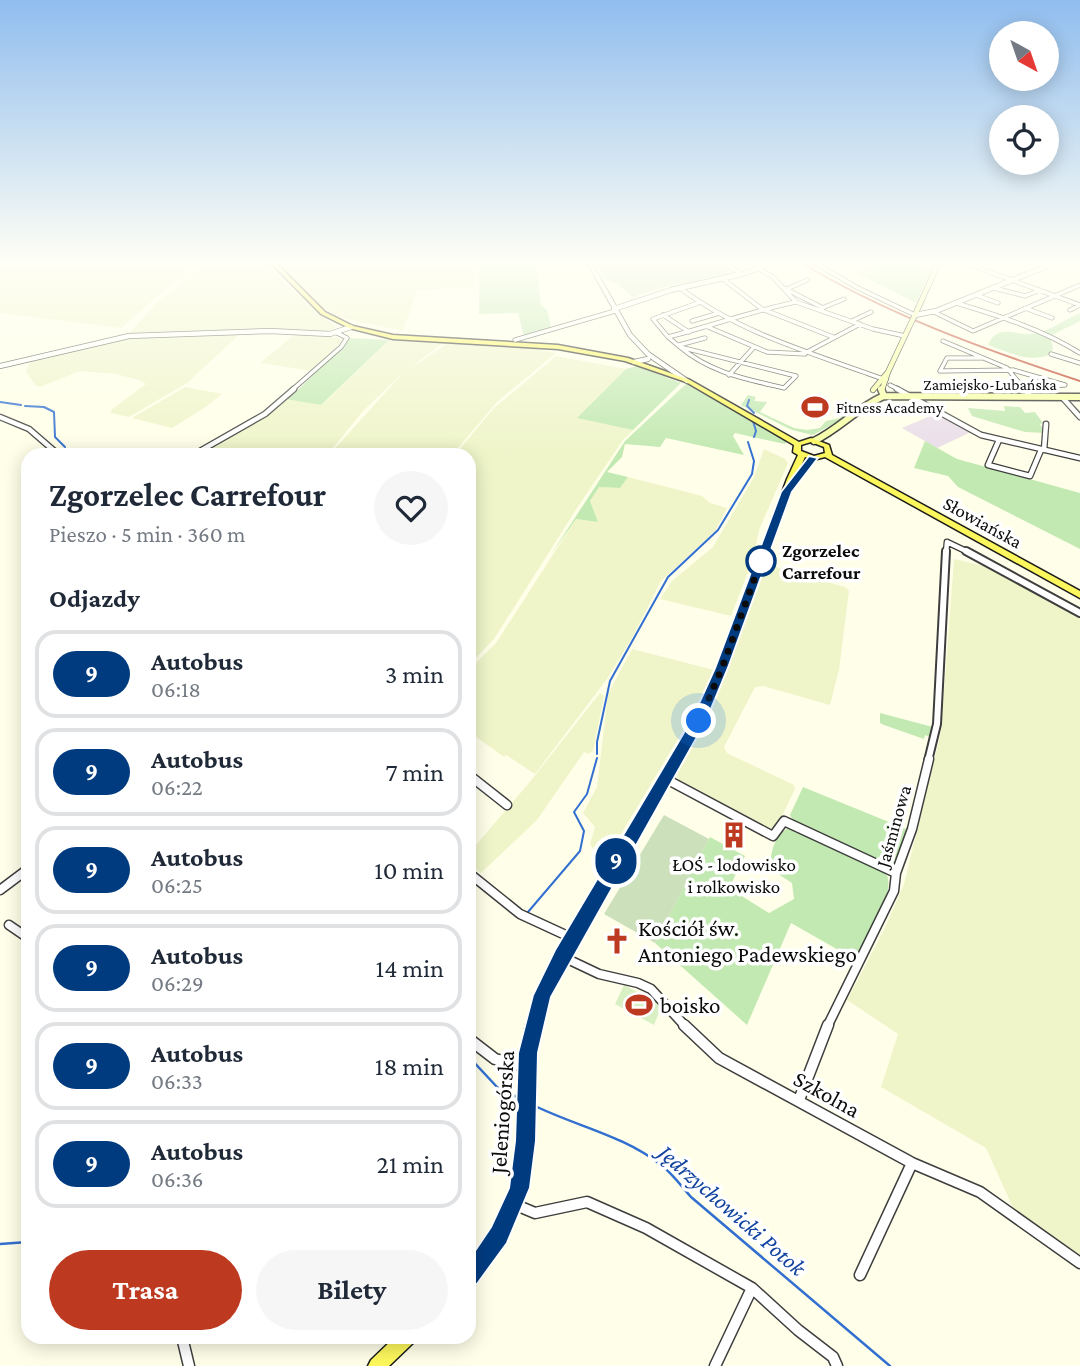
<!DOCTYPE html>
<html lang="pl">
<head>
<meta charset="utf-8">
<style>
  :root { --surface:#fff; --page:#f6f6f7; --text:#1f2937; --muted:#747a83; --line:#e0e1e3; --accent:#bd3a21 }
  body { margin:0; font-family:"Crimson Pro",serif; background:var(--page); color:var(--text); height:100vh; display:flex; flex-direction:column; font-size:26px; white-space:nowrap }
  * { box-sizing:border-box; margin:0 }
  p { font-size:23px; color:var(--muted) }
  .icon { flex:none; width:38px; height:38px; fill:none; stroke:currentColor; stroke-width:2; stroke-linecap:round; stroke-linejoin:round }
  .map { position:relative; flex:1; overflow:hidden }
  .drawer { position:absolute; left:21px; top:448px; width:455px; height:896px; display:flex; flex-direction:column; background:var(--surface); border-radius:21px; box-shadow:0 4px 18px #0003 }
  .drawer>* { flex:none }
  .badge { padding:0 14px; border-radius:23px; font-size:24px; line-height:46px }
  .needle { width:46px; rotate:140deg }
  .fabs { position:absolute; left:989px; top:21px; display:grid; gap:14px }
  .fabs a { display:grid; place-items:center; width:70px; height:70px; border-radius:50%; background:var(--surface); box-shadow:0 4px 18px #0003; font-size:35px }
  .you { position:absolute; width:35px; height:35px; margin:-18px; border:5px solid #fff; border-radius:50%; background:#1a73e8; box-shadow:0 0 0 10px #1a73e833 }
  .map>.badge { position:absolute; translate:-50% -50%; box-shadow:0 0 0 4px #fff }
  h2 { padding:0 28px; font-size:26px; line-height:63px }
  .round { display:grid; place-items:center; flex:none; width:74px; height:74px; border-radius:37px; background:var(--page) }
  .overview { display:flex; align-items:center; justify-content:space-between; height:119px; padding:0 28px }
  h1 { font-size:33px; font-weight:700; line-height:52px }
  .action { display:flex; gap:14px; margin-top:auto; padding:14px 28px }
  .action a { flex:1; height:80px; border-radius:42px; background:var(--accent); color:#fff; font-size:28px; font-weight:700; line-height:80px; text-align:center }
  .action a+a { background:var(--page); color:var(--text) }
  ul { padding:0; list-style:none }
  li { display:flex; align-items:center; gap:21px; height:88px; margin:0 14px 10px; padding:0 14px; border:4px solid var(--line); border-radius:21px }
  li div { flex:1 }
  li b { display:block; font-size:26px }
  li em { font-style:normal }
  li .badge { min-width:77px; font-weight:700; text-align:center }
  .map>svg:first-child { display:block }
  .industrial { fill:#eadee9 }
  .farmland { fill:#eff5c9 }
  .green { fill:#c3e9b2 }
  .cemetery { fill:#cce0bb }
  .pitch { fill:#d8f0c4 }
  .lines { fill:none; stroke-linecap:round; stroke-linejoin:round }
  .stream-far1 { stroke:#326fd0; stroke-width:2 }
  .stream { stroke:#326fd0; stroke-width:2.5 }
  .minor-far4-casing { stroke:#3e3e3e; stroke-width:5 }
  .minor-far3-casing { stroke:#3e3e3e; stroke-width:7 }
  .minor-far2-casing { stroke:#3e3e3e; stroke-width:10 }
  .minor-far1-casing { stroke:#3e3e3e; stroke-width:11 }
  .minor-casing { stroke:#3e3e3e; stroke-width:13 }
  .tertiary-casing { stroke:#3e3e3e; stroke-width:6 }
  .secondary-far1-casing { stroke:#2d2d2d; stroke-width:6 }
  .secondary-casing { stroke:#2d2d2d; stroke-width:9 }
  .primary-casing { stroke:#1c1c1c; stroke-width:3 }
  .minor-far4 { stroke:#fff; stroke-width:3.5 }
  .minor-far3 { stroke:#fff; stroke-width:4.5 }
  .minor-far2 { stroke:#fff; stroke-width:6 }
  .minor-far1 { stroke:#fff; stroke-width:8 }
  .minor { stroke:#fff; stroke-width:10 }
  .tertiary { stroke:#fff; stroke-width:4.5 }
  .secondary-far1 { stroke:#f6ffa4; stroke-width:4.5 }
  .secondary { stroke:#f6ffa4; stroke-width:6 }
  .primary { fill:#fcf75c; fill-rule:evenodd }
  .rail { stroke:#bd3a21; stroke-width:2 }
  .secondary-bridge-casing { stroke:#2d2d2d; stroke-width:6; stroke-linecap:butt }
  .secondary-bridge { stroke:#f6ffa4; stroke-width:4.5 }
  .line { fill:#003b80; stroke:#fff; stroke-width:2 }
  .walk { stroke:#0b0b0b; stroke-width:7; stroke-dasharray:0 12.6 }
  .stop-dot { fill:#fff; stroke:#003b80; stroke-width:3.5 }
  .labels { text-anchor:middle; stroke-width:7; stroke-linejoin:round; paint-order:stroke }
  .far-street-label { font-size:16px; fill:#0b0b0b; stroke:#fff }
  .far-poi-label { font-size:16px; fill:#0b0b0b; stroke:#fff; text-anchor:start }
  .street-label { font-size:19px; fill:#0b0b0b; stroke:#fff }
  .stop-label { font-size:19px; font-weight:bold; fill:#0b0b0b; stroke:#fff; text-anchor:start }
  .poi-label { font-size:19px; fill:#0b0b0b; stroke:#fff }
  .near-poi-label { font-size:23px; fill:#0b0b0b; stroke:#fff; text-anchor:start }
  .near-street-label { font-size:23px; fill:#0b0b0b; stroke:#fff }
  .near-water-label { font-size:24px; font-style:italic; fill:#12439e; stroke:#fff }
</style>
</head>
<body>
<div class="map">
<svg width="1080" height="1366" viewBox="0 0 1080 1366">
  <rect width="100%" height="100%" fill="#ffffe9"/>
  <path class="industrial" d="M935 414 938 415 971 432 937 448 902 428Z"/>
  <path class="farmland" d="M0 262H197L121 328 0 313Z
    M209 262H266L288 286 337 328 323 332 268 329 130 333 155 304Z
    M277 262H476L473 287 417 290 403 331 337 317 318 304Z
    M241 333 187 383 129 417 111 413V410L146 384 139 380 116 374 80 371 40 387 35 385 26 371 31 360 121 338Z
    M294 335 336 337 343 340 313 371 260 363Z
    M389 340 443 343 406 371 448 343 520 346 556 353 498 401 452 455H329L404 372 364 410 327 455H195L285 399 322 405Z
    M556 356 626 369 578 418 633 430 623 440 577 508 494 639 469 665V455H455L493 409Z
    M185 387 222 394 207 406 172 428 132 418Z
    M764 449 785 459 788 463 759 530 754 556 731 616 660 599 672 581 713 547 754 477Z
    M628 477 702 496 710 503 727 508 715 531 661 581 632 638 607 679 535 774 506 755 504 757 475 736 469 741V670L496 643 576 519 598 522 590 501 599 487 620 488Z
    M954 559 992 568 1080 618V1256L1014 1210 986 1148 881 1087 898 1034 847 1000 884 930 904 884 941 732Z
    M769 565 845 587 849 591 839 670 830 705 763 686 755 687 724 747 727 753 794 785 795 789 778 824 772 828 763 826 678 782 677 774 716 698 751 602 765 566Z
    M632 649 714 670 690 719 612 849 594 850 590 844 595 827 583 813 597 787 608 694Z
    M600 693 604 696 593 751 589 754 584 752 537 820 481 873 469 864V853L529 783Z"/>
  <path class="green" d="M480 262H536L541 305 547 310 552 330 524 336 518 313 479 314Z
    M877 262H908L931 270 916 303 855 272 881 265Z
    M1080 313V321L1050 336 1053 348 1051 354C1029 364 1009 352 988 345 998 322 1015 336 1033 334 1048 332 1066 319 1080 313Z
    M350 338 389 340 321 405 285 399 297 391Z
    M637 366 681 383 633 430 577 418 626 369Z
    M687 383 784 437 787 441 785 444 735 433 733 436 744 455 666 438 660 447 625 444 622 457 607 472 628 477 620 488 599 487 590 501 598 522 576 519 550 556 625 441Z
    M748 395 756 397 754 401 767 402 760 412 794 428 807 430 820 428 826 421 840 418 855 403 854 406 857 407 844 418 813 435 792 430 741 405Z
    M1004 406 1020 407 1025 413 1035 412 1043 423 1040 424 1045 433 1025 432 972 416 968 408 1005 411Z
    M925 441 957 459 1080 493V549L958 487 948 476 914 468Z
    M880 713 933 727 935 724 932 738 925 735 924 739 884 725 880 723Z
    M803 787 906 829 913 813 897 861 889 866 795 824 790 815Z
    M790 828 884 871C901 887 865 941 856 960L791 923 747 1025 655 943 710 837 745 856 729 888 769 913 794 899 792 883 769 868C772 853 773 833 790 828Z"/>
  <path class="cemetery" d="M596 262H719L736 274 663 287 633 297 618 284 605 280Z
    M664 815 709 839 655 943 604 914Z"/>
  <path class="pitch" d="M624 985 662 1005 654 1025 615 1004Z"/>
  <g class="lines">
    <path class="stream-far1" d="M749 400 747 406 754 413
      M0 402 21 405
      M25 406 44 407 54 412 55 437 65 447
      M753 421 756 431 754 437
      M69 450 77 455
      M597 754V742L610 681 668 577 718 530 752 474 754 461 748 442
      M528 912 580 851 584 831 574 812 587 794 597 758"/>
    <path class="stream" d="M469 1057 497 1087 519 1098
      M533 1105C575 1126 623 1135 661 1165 672 1173 682 1187 691 1197L890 1366
      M0 1244 28 1242"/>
    <g class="minor-far4-casing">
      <path id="minor-far4" d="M721 262 742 274
        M813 262 858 288 915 315
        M962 262 1080 305
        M1071 262 1080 265
        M759 269 773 277 796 302 873 329 905 336
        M723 279 762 309 833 337
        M680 288C741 334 815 354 886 380
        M784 288 823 308
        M994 288 1025 296 1040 290
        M787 289 807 280
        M976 295 998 303
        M698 303 653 319 668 337C711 326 752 311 796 302
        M956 303C1000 316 1041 329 1080 353
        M822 308 844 299
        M1025 308 1052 318
        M1070 310 1080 305
        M934 312 973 331 1080 285
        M663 315 689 332
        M692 321 716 314
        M852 321 871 312
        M708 327 767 352 805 354
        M668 337 680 347
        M515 340 615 311
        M943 341 1007 368 1025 390
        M679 345 705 338
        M680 347 796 376 784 388C746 379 711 373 680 347Z
        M809 351 860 324
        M1051 354 1080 363
        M983 358H947L940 371 1013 370 1065 385 1022 387
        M729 375 754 347
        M890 385 900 390
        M292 390 341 347 347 338 337 333"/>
    </g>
    <g class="minor-far3-casing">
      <path id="minor-far3" d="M897 389 981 435 1080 458
        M1024 389 1030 396
        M1062 397 1080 417
        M0 417 29 429 59 455
        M999 440 988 465 1030 476 1041 450
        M1044 450 1046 424
        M193 455 265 414 294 389
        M946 553 947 542 970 553"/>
    </g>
    <g class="minor-far2-casing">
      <path id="minor-far2" d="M966 551 1080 613
        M928 761 937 724 946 551"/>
    </g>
    <g class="minor-far1-casing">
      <path id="minor-far1" d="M469 775 507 805
        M666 779 773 836 784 821 896 873
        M469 873 520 914 572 938
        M0 890 28 869
        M9 925 28 938
        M561 956 599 974 638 983 651 989 686 1027
        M827 1027 894 891 896 873 912 829 929 759"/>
    </g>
    <g class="minor-casing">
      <path id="minor" d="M684 1025 719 1058 912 1163 980 1192 1080 1263
        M469 1039 495 1059 527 1067
        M799 1100 828 1025
        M516 1205 535 1213 587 1202 646 1228 752 1288 798 1330 833 1357 837 1366
        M860 1275 912 1163
        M182 1337 189 1366
        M715 1366 752 1288"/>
    </g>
    <g class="tertiary-casing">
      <path id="tertiary" d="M589 262 630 335 648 354 687 381
        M614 309 671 290 742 274 776 262
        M915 315 936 311 1057 262
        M634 362 648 359
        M0 366 129 336 270 331 330 334 351 327"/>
    </g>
    <g class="secondary-far1-casing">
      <path id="secondary-far1" d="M914 317 939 262
        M873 390 888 372 911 323
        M882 390 888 372"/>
    </g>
    <g class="secondary-casing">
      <path id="secondary" d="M884 396 1080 397
        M814 441C839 429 858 407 884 396L881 389"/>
    </g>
    <g class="primary-casing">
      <path id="primary" d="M270 262H275L325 312 353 326 393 335 558 345 628 358 690 380 799 442 811 438 829 445 832 455 1080 591V598L825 457 813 460 805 457 795 479 727 668 704 721 565 960C550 991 538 1021 535 1056 531 1100 538 1146 527 1189 517 1224 497 1254 475 1282L469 1284V1263L499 1219 511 1189 518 1152 521 1058 525 1029 535 997 557 952 694 720 717 668 787 479 798 455 793 452 794 445 686 382 625 361 558 349 393 339 349 328 321 314ZM811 442 824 447 825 453 814 456 801 451V445Z
        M395 1337H415L413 1343 389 1366H368L371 1360Z"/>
    </g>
    <use href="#minor-far4" class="minor-far4"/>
    <use href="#minor-far3" class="minor-far3"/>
    <use href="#minor-far2" class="minor-far2"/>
    <use href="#minor-far1" class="minor-far1"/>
    <use href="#minor" class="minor"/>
    <use href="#tertiary" class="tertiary"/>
    <use href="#secondary-far1" class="secondary-far1"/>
    <use href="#secondary" class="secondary"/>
    <use href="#primary" class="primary"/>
    <path class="rail" d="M800 262C888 315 983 349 1080 381"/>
    <g class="secondary-bridge-casing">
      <path id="secondary-bridge" d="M911 323 914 317"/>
    </g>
    <use href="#secondary-bridge" class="secondary-bridge"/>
  </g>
  <linearGradient id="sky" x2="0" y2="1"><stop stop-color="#90bdee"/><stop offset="0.58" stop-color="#fffff5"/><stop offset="1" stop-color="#fffff5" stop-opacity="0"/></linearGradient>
  <rect width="1080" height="454" fill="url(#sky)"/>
  <path class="line" d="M809 456 818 458 792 492 728 668 706 721 551 997 538 1053 536 1141 530 1188 507 1243 477 1284 469 1288 461 1284 458 1276 491 1227 509 1188 515 1141 518 1053 533 995 555 950 692 719 715 668 781 492Z"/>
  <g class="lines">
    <path class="walk" d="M699 721 722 668 762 558 761 561"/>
  </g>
  <defs>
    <g id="stadium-bare" transform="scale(2.1)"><path d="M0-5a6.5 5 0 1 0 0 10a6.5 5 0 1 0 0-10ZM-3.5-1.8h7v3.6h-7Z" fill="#bd3a21" stroke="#fff" stroke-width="2.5" paint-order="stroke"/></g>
    <g id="building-bare" transform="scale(2.1)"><path d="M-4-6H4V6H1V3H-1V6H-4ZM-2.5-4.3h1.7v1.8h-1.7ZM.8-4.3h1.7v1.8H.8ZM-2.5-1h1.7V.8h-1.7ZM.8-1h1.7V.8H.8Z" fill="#bd3a21" stroke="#fff" stroke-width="2.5" paint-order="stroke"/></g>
    <g id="church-bare" transform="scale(2.1)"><path d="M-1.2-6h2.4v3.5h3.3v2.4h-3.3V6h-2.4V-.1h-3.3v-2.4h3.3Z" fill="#bd3a21" stroke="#fff" stroke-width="2.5" paint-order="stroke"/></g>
  </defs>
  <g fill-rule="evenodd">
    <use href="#stadium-bare" x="815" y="407"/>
    <use href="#building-bare" x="734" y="835"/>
    <use href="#church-bare" x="617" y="941"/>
    <use href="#stadium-bare" x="639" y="1005"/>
  </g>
  <circle class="stop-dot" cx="761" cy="561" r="14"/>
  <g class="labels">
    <g class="far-street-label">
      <text x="990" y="390">Zamiejsko-Lubańska</text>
    </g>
    <g class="far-poi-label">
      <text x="836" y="413">Fitness Academy</text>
    </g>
    <g class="street-label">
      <text transform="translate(983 522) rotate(29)" y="7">Słowiańska</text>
      <text transform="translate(893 826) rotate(-74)" y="7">Jaśminowa</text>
    </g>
    <g class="stop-label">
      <text x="782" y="557">Zgorzelec<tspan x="782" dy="22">Carrefour</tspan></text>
    </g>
    <g class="poi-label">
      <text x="734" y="871">ŁOŚ - lodowisko<tspan x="734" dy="22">i rolkowisko</tspan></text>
    </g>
    <g class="near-poi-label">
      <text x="638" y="936">Kościół św.<tspan x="638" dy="26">Antoniego Padewskiego</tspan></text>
      <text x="660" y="1013">boisko</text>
    </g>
    <g class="near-street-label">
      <text transform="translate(827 1094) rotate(29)" y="8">Szkolna</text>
      <text transform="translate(502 1112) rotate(-86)" y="8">Jeleniogórska</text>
    </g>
    <g class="near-water-label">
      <text transform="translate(732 1210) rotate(41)" y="8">Jędrzychowicki Potok</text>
    </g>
  </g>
</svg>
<div class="fabs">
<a><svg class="needle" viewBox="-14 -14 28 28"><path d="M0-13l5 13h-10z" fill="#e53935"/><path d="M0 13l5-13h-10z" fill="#747a83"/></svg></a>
<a><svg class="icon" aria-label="locate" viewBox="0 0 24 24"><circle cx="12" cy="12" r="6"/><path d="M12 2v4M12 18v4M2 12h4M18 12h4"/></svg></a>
</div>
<div class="you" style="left:699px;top:721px"></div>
<b class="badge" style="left:616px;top:861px;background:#003b80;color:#fff">9</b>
<section class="drawer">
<div class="overview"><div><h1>Zgorzelec Carrefour</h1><p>Pieszo · 5 min · 360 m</p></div><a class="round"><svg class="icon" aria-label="heart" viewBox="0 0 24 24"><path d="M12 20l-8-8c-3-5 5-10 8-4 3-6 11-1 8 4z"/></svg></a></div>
<h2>Odjazdy</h2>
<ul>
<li><span class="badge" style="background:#003b80;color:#fff">9</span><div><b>Autobus</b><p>06:18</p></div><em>3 min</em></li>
<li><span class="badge" style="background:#003b80;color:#fff">9</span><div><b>Autobus</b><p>06:22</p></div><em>7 min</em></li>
<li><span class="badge" style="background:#003b80;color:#fff">9</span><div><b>Autobus</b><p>06:25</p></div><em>10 min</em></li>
<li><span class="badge" style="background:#003b80;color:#fff">9</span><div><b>Autobus</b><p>06:29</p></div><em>14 min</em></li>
<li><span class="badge" style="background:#003b80;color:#fff">9</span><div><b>Autobus</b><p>06:33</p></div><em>18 min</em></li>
<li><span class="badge" style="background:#003b80;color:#fff">9</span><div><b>Autobus</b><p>06:36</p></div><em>21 min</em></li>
</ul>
<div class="action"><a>Trasa</a><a>Bilety</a></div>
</section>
</div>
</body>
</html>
